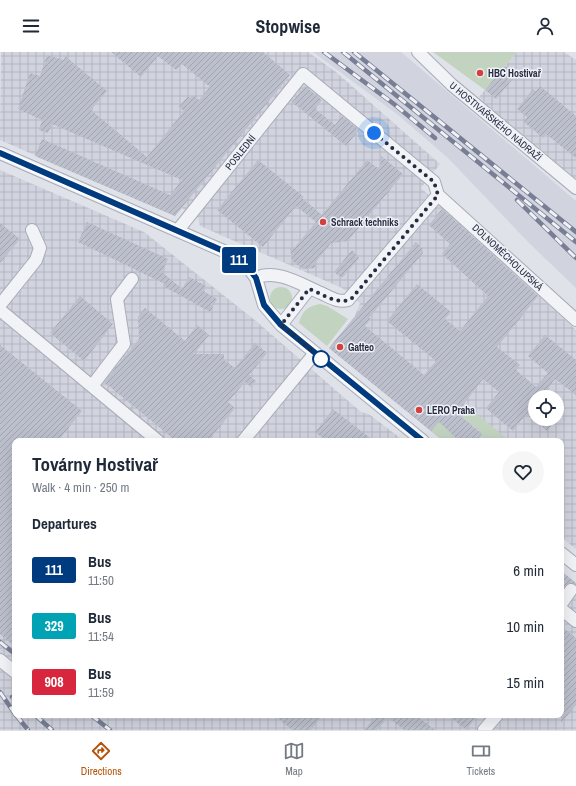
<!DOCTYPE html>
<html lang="en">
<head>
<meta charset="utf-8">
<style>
  :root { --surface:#fff; --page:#f6f6f7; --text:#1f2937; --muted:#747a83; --line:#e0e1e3; --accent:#b45309 }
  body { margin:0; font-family:"Archivo Narrow",sans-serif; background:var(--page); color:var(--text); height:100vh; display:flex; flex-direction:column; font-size:15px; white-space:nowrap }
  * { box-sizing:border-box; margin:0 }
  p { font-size:13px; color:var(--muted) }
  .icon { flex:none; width:22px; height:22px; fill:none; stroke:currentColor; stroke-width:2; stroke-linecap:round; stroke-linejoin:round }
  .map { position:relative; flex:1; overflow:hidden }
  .drawer { position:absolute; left:12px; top:386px; width:552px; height:280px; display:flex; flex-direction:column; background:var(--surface); border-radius:8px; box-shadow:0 4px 16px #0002 }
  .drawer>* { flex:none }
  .badge { padding:0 8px; border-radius:3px; font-size:14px; line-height:26px }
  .buttons { position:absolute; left:528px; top:338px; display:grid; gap:8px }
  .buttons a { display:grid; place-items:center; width:36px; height:36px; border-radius:50%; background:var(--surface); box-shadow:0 4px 16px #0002; font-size:20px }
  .you { position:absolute; width:20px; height:20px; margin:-10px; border:3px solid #fff; border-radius:50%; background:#1a73e8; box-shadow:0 0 0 6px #1a73e833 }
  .map>.badge { position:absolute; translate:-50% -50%; box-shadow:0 0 0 2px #fff }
  h2 { padding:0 20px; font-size:15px; line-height:36px }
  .round { display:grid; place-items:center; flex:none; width:42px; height:42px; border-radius:21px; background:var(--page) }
  .summary { display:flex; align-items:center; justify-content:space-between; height:68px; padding:0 20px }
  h1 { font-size:19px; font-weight:700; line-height:30px }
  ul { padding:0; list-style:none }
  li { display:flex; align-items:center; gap:12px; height:56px; padding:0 20px }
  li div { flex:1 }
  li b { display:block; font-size:15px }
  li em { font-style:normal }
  li .badge { min-width:44px; font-weight:700; text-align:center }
  header { display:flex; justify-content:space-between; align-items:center; height:52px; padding:0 20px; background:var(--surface); font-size:18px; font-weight:700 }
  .tabs { display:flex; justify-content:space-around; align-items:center; height:56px; border-top:1px solid var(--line); background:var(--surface); font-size:11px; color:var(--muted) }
  .tabs a { display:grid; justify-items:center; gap:2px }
  .tabs .on { color:var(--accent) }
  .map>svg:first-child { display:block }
  .built { fill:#d1d4de }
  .industrial { fill:url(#industrial-grid); fill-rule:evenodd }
  .grass { fill:#c2d3c0 }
  .building { fill:url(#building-hatch) }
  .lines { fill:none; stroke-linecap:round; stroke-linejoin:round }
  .minor-casing { stroke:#a8acb7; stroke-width:14 }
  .minor { stroke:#f2f3f7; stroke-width:12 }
  .rail-casing { stroke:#787e93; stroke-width:4.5 }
  .rail { stroke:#eff1f7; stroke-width:3; stroke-dasharray:9; stroke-linecap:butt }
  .line-casing { stroke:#fff; stroke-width:9 }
  .line { stroke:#003b80; stroke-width:6 }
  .walk { stroke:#272d41; stroke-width:4; stroke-dasharray:0 7.2 }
  .poi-dot { fill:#d3413f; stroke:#eff1f7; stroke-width:1.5 }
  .stop-dot { fill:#fff; stroke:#003b80; stroke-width:2 }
  .labels { text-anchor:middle; stroke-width:3; stroke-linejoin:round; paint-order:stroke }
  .poi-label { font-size:10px; font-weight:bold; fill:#272d41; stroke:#eff1f7; text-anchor:start }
  .street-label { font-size:10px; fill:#272d41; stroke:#eff1f7 }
</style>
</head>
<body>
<header><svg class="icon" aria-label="menu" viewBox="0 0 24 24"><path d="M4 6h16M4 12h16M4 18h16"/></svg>Stopwise<svg class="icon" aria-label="person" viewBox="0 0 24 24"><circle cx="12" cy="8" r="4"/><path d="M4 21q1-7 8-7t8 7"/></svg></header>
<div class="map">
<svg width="576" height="678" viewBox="0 0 576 678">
  <defs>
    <pattern id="industrial-grid" width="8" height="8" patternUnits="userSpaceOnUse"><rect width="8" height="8" fill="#d1d4de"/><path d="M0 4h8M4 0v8" fill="none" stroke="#b3b6c0"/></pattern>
    <pattern id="building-hatch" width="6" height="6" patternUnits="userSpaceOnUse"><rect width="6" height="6" fill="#bcc0cc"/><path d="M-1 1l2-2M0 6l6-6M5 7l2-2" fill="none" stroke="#a2a5b0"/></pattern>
  </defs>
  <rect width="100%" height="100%" fill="#dfe2e9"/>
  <path class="built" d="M313 0H401L576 149V236L529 191 448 106 398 63Z"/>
  <path class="industrial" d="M1 0H308L336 20 440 112 421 136 576 278V497L561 485V389H443L329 296 354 266 360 251 342 236 200 174 198 166 182 156 175 164 0 88ZM535 345H557V367H535Z
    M517 0H564L576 8V127L501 67 479 45Z
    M0 118 144 180 256 269 361 360 369 362 404 389H15V663H561V519L576 531V678H0Z"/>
  <path class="grass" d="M433 0H517L485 38Z
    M270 246a11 11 0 1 1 22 0a11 11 0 1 1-22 0Z
    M320 252 327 254 348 267 327 294 299 271C302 259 308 254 320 252Z
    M453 343 510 389H476L482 381 456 360 454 384 462 389H443L431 379Z"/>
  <path class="building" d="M111 0H263L290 23 175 164 35 104 42 87 170 143 182 128 52 72 48 81 39 78 42 68 18 57 30 21 40 24 47 3 64 8 65 4 107 39 91 58 147 105 184 59 179 55 188 44 190 46 194 43 199 48 210 35 182 12 176 18 158 4 141 25Z
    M505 14 516 23 496 47 485 38Z
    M305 34 322 48 315 57 324 64 335 73 342 64 359 78 346 94 292 50Z
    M540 34 576 64V106L546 82 543 86 524 70 527 65 517 57 533 37 536 39Z
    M381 104 403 122 348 189 331 191 315 211V216L303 217 292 209 290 196 295 195 316 170 296 154 263 195 217 158 258 108 304 145 302 146 322 163 367 108 380 118Z
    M442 157 538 244 497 295 520 313 516 318 536 335 548 321 528 304 545 283 576 308V343L555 327 541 345H535V367H556L547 379 526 362 513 379 488 358 486 356 499 340 483 327 457 361 482 382 476 389H459L439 370 431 379 329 296 416 190 422 196 423 201 369 266 371 267 365 274 424 323 436 309 387 269 417 232 451 260 445 267 460 279 488 244 442 202 450 192 429 173Z
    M87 170 168 207 162 220 182 237 189 225 206 234 203 239 217 247 210 260 163 234 165 232 78 190Z
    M0 171 20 187 0 211Z
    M352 198 359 206 342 226 334 220Z
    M80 244 113 272 84 309 50 281Z
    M145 256 185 289 197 273 209 283 194 302H224V308L235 316 255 291 267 301 249 323 256 329 251 335 245 330 228 350 235 356 208 389H176L104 330 139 287 138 265Z
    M0 293 82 359 58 389H15V595L0 582Z
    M333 357 374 389H327L315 380Z
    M561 519 576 531V533L568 531 564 535 561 533Z
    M561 574 576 586V653L561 671Z
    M274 663H323L311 678H292Z
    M377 663H416L435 678H404L388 665 377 678H364Z
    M448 663H478L466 678Z"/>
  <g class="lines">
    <g class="minor-casing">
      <path id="minor" d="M418 0 452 33 576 136
        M0 101 235 204 247 214 256 226 264 253 281 273 423 389
        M178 178 303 22 434 130 438 143 576 268
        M256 226C277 216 302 233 321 241 330 245 338 251 348 248L438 143
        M0 253 36 208 40 196 32 178
        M0 258 158 389
        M281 273 309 237
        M92 334 124 292 117 247 132 227
        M243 389 315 301
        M561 501 576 513
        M561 552 571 538
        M561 557 576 569
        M0 608 15 620
        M484 678 497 663"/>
    </g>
    <use href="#minor" class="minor"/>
    <g class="rail-casing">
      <path id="rail" d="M324 0 394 52 435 86
        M343 0 576 190
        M354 0 576 180
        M517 148 576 206
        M0 590 15 602
        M0 640 15 662
        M12 645 15 647
        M16 663 28 678
        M35 663 52 678
        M91 663 110 678"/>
    </g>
    <use href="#rail" class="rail"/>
  </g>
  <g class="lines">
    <g class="line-casing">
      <path id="line" d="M0 101 235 204 247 214 256 226 264 253 281 273 423 389"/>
    </g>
    <use href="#line" class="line"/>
    <path class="walk" d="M321 307 327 311 281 273 309 237C321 241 340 255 352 246L438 143 434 130 374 81"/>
  </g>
  <g class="poi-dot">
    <circle cx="480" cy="21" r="4"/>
    <circle cx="323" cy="170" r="4"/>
    <circle cx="340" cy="295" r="4"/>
    <circle cx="419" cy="358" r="4"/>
  </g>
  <circle class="stop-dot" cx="321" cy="307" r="8"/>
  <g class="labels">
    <g class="poi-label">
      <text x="488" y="25">HBC Hostivař</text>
      <text x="331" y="174">Schrack techniks</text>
      <text x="348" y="299">Gatteo</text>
      <text x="427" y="362">LERO Praha</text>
    </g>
    <g class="street-label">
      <text transform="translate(496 69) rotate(40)" y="4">U HOSTIVAŘSKÉHO NÁDRAŽÍ</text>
      <text transform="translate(240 100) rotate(-51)" y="4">POSLEDNÍ</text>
      <text transform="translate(508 205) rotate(43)" y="4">DOLNOMĚCHOLUPSKÁ</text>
    </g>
  </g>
</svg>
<div class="buttons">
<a><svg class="icon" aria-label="locate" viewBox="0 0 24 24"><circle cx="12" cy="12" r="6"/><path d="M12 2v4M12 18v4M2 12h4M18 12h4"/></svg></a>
</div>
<div class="you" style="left:374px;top:81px"></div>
<b class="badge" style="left:239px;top:208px;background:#003b80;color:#fff">111</b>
<section class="drawer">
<div class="summary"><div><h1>Továrny Hostivař</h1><p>Walk · 4 min · 250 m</p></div><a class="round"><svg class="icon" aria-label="heart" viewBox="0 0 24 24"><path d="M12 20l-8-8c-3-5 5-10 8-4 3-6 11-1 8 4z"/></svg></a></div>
<h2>Departures</h2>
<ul>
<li><span class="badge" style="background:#003b80;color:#fff">111</span><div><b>Bus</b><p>11:50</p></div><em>6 min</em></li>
<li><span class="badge" style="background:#00a3b4;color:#fff">329</span><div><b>Bus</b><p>11:54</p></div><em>10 min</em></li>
<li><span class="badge" style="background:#d7263d;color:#fff">908</span><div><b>Bus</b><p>11:59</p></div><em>15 min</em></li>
</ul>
</section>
</div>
<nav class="tabs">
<a class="on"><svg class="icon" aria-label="directions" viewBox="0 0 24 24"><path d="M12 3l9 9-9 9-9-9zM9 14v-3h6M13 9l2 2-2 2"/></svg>Directions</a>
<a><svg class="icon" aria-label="map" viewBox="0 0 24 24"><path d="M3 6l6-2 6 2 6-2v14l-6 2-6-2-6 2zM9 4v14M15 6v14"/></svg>Map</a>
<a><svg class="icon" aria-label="tickets" viewBox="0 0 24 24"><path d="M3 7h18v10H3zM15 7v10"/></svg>Tickets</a>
</nav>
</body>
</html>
